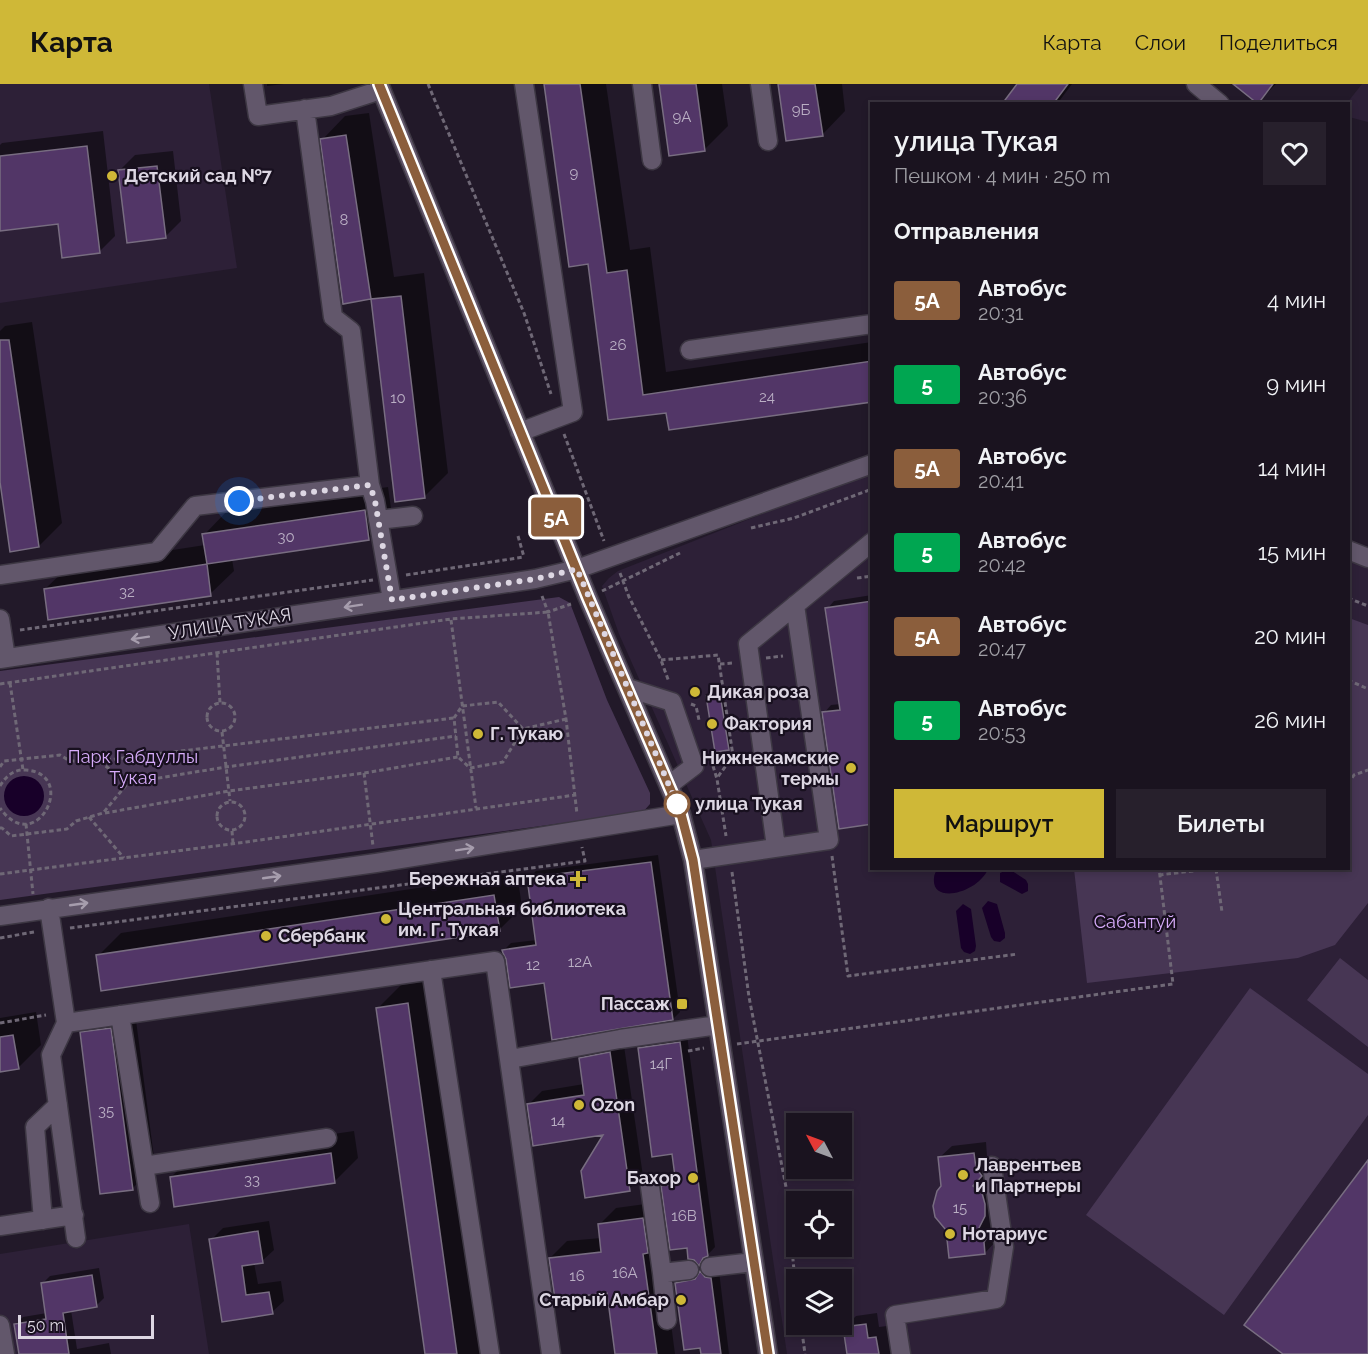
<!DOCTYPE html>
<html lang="ru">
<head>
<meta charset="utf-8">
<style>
  :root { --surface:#1a131f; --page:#27202c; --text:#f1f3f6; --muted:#9f9ea4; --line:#38323d; --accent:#cfb837 }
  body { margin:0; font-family:Raleway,sans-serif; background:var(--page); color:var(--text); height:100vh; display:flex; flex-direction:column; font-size:22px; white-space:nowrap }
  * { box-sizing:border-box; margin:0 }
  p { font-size:20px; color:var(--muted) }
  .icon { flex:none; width:33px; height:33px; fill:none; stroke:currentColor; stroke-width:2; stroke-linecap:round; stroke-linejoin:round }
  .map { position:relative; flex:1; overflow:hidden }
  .panel { position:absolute; left:870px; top:18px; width:480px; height:768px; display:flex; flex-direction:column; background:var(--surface); border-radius:0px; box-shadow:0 3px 9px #0003,0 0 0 2px var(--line) }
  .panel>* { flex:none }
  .badge { padding:0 12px; border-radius:4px; font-size:21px; line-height:39px }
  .needle { width:39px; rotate:311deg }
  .tools { position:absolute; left:786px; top:1029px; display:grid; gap:12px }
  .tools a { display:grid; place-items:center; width:66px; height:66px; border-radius:0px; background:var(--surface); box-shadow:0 3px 9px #0003,0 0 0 2px var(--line); font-size:30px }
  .scale { position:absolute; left:18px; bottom:15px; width:136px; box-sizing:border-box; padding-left:6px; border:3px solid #ddd7e3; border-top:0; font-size:16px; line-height:21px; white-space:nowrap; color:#ddd7e3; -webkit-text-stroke:4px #18101f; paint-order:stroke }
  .you { position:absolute; width:30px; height:30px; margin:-15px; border:4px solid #fff; border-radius:50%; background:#1a73e8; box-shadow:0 0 0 9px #1a73e833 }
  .map>.badge { position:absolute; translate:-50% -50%; box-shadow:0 0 0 3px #fff }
  h2 { padding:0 24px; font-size:22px; line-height:54px }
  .round { display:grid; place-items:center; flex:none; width:63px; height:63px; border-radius:0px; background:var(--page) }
  .overview { display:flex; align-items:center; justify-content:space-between; height:102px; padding:0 24px }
  h1 { font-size:28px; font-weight:600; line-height:45px }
  .action { display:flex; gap:12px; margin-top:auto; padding:12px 24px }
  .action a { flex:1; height:69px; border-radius:0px; background:var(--accent); color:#111; font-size:24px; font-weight:600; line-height:69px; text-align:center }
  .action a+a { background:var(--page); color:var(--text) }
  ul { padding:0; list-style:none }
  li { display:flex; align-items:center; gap:18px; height:84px; padding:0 24px }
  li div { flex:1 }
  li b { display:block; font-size:22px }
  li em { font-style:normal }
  li .badge { min-width:66px; font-weight:700; text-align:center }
  header { display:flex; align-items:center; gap:36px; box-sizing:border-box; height:84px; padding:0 30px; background:var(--accent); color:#111 }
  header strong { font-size:28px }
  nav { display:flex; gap:33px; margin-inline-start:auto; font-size:21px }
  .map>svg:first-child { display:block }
  .built { fill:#2d2037; fill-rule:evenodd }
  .green { fill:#473654 }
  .water { fill:#180029 }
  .shadow { fill:#0007 }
  .building { fill:#523667; stroke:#786d81; stroke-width:1.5 }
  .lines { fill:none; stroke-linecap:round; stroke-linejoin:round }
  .minor-casing { stroke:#3d3743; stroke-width:21 }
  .path { stroke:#6f6876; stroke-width:3; stroke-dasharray:4.5 3; stroke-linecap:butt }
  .minor { stroke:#62576b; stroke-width:18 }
  .oneway { stroke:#a69dad }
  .line-casing { stroke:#fff; stroke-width:14 }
  .line { stroke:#8b5e3c; stroke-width:9 }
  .walk { stroke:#ddd7e3; stroke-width:6; stroke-dasharray:0 10.8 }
  .poi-dot { fill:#cfb837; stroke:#18101f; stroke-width:2 }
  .stop-dot { fill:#fff; stroke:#8b5e3c; stroke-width:3 }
  .labels { text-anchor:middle; stroke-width:4.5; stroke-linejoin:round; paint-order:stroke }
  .number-label { font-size:15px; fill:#baafc4 }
  .poi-label { font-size:18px; font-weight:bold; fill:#ddd7e3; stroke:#18101f; text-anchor:start }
  .street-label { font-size:18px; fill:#ddd7e3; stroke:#18101f }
  .park-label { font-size:18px; fill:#d7acfb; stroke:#18101f }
  .stop-label { font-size:18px; font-weight:bold; fill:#ddd7e3; stroke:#18101f; text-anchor:start }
</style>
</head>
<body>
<header>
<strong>Карта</strong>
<nav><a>Карта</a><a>Слои</a><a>Поделиться</a></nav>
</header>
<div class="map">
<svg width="1368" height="1270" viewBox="0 0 1368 1270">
  <rect width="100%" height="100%" fill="#221929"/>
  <path class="built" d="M0 0H209L237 184 0 219Z
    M1362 0H1368V38L1349 33 1348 20 1347 19Z
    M871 387 872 784H1348L1349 473 1368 481V1270H787L711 756 619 550 602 502 609 494 618 487ZM796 1040H842V1084H796ZM796 1118H842V1162H796ZM796 1196H842V1240H796Z
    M189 1140 209 1270H0V1170Z"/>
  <path class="green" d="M559 513 570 519 607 616 650 709V720L643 728 0 816V587Z
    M1349 534 1368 541V819L1335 861 1298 874 1087 899 1074 785 1348 784Z
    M1340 874 1368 896V963L1307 916Z
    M1250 904 1368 990V1031L1224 1231 1086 1131Z"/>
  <path class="water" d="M4 712a20 20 0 1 1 40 0a20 20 0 1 1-40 0Z
    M937 785V784L988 785C978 809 931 821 934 794 934 790 936 788 937 785Z
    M1009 785 1026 796 1028 800V807L1022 810 1000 798V789Z
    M988 817 997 820 1005 849V854L1000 858 994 857 991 853 982 824Z
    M963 820 971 825 976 862 975 867 970 870 964 868 961 864 956 827Z"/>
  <path class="shadow" d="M267 0H284L267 2Z
    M545 0H606L630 166 650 163 666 288 872 258V317L667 327 609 334 590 178Z
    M661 0H722L728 42 705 65Z
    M780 0H842L845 27 822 51Z
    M1019 0H1072L1057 20H1004Z
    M1235 0H1276L1256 20H1248L1253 14Z
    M369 29 394 193 424 189 448 389 425 412 396 416 372 214 344 218 322 56 345 32Z
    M103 47 115 152 99 168 59 138 0 146V61L2 59Z
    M173 67 181 137 165 153 119 87 135 71Z
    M32 238 62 439 39 462 0 388V247L5 242Z
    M388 403 392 431 369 454 232 475 234 487 210 510 45 505 69 482 205 461 204 451 227 427Z
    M872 511V738L824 629 831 621 841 620 827 525 834 517Z
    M723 607 731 661 728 665 708 613 711 609Z
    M658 771 680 928 673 935 546 897 508 875 504 866 511 859 537 856 529 794 536 787Z
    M517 789 522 823 499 846 98 872 121 849Z
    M431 897 483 1270H427L378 924 401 901Z
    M134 921 155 1081 132 1105 81 949 105 926Z
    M36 928 41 961 18 984 0 987V934Z
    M687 951 715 1163 699 1180 688 1162 663 1103 670 1095 677 1094 673 1068 639 964 647 957Z
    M623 955 643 1092 629 1105 606 1049 528 1021 542 1007 584 1000 581 974 594 961Z
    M354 1047 358 1074 334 1098 171 1093 195 1070Z
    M986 1058 987 1072 993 1079 984 1089 993 1098 996 1119 989 1132 999 1139 996 1157 985 1169 943 1102 940 1073 952 1062Z
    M660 1118V1155L675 1270H617L608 1208 550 1174 567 1157 601 1154 599 1141 616 1124Z
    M269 1137 274 1166 262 1177 254 1179 258 1200 281 1197 284 1217 272 1228 224 1236 211 1156 223 1144Z
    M708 1181 719 1187 729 1270H702L676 1199 684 1192 701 1189Z
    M99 1184 104 1214 96 1222 71 1226 77 1265 109 1259 111 1270H20L15 1240 23 1233 47 1229 42 1200 50 1192Z
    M877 1229 879 1243 887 1242 892 1270H848L844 1244 856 1232Z"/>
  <path class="building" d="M544 0H580L607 189 627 186 643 311 872 277V318L669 346 666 329 608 336 588 180 569 183Z
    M659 0H696L705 67 669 72Z
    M778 0H815L823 52 786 57Z
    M1017 0H1068L1053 20H1002Z
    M1233 0H1273L1258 20Z
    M346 51 371 215 343 220 320 55Z
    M87 62 100 169 62 174 58 140 0 147V72Z
    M157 82 166 154 127 159 118 86Z
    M401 212 425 414 395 418 371 215Z
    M0 256H9L39 463 10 468 0 398Z
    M365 426 369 456 207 480 202 450Z
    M207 480 211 512 48 536 44 505Z
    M872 517V740L839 745 822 628 840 626 825 524Z
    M720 610 729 666 715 668 706 612Z
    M651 778 673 936 552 956 544 899 510 904 506 875 503 869 502 866 536 861 527 794Z
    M494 811 500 847 101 907 96 871Z
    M408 919 457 1270H425L376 924Z
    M111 944 133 1106 100 1110 80 948Z
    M13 951 19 985 0 988V953Z
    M680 958 708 1172 703 1174 699 1182 694 1176 688 1175 687 1164 670 1166 661 1102 676 1100 672 1070 652 1073 638 964Z
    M610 968 630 1107 585 1114 581 1087 603 1051 533 1062 527 1020 584 1011 579 974Z
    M331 1069 335 1099 174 1123 170 1093Z
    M974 1069 976 1084 982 1092 973 1102 982 1109 985 1120V1132L979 1144 989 1151 984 1158 985 1170 949 1174 946 1146 935 1133 933 1122 937 1107 941 1102 938 1073Z
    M1368 1076V1270H1283L1244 1241Z
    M643 1134 648 1169 643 1170 657 1270H615L607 1209 555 1215 549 1174 601 1168 598 1140Z
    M258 1147 263 1179 242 1182 246 1211 269 1208 273 1230 222 1238 209 1155Z
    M700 1187 705 1193 711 1194 721 1270H701L700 1264 684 1266 675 1199 695 1195Z
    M92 1191 97 1223 63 1229 69 1270H19L14 1240 46 1235 41 1199Z
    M866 1240 868 1254 876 1253 879 1270H847L843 1243Z"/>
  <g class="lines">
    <g class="minor-casing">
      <path id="minor" d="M253 0 258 32 331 22 381 6
        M379 0 588 514 681 730 693 776 768 1270
        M642 0 652 76
        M760 0 768 57
        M1196 0 1220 20
        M305 25 333 233 351 247 370 401 375 417 392 516
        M690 266 872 240
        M520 348 573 328 524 0
        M378 436 413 432
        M1348 466 1368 474
        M0 491 157 468 195 422 370 401
        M0 535 6 574
        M0 575 535 495 577 485 872 380
        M628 604 672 618 694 682 669 701
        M776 763 748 560 872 458
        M693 776 829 756 795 521
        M49 824 66 939 495 877 551 1270
        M0 832 376 779 681 730
        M431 886 490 1270
        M120 931 150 1119
        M66 939 51 971 76 1154
        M510 975 620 955 718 941
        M144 1082 327 1054
        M650 1103 662 1189 689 1186
        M43 1136 35 1043 58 1021
        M0 1142 74 1131
        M710 1183 754 1178
        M662 1189 667 1236
        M0 1241 5 1270
        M901 1270 895 1231 996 1215 1004 1163 992 1082"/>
    </g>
    <path class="path" d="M428 0 524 229 551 310
      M564 350 604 457
      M751 444 794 434 872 405
      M518 452 524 473
      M620 489 629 513 661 576 669 598
      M406 491 524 473
      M857 494 872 492
      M602 507 680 469
      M542 512 548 528 571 520
      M1348 514 1368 522
      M451 536 476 724
      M20 546 373 496
      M217 569 220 619
      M766 574 783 572
      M661 576 718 571 733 672 717 694
      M720 580 733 579
      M1348 596 1368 605
      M10 599 23 686
      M0 600 451 535 548 528 566 635 577 730
      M207 633a14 14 0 1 1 28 0a14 14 0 1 1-28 0Z
      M691 620 696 622 699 636
      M523 645 503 678 470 684 458 673 454 634 462 622 498 618 523 645 566 635
      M222 648 230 717
      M99 677 454 634
      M713 682 717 695 726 752
      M0 683 4 677 60 671 70 677H99L128 699
      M364 689 373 762
      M1348 700 1354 691 1368 686
      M0 702C6 692 14 685 26 686 79 690 36 775 0 724
      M217 732a14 14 0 1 1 28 0a14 14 0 1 1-28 0Z
      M105 729 229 707 364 689 458 673
      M89 733 124 774
      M26 740 33 810
      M0 744H2L11 752 67 745 76 737 103 729 128 699 226 683 456 652
      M232 747 233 759
      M832 772 848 892 1018 870
      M1216 785 1222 828
      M732 788 749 913 786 1103 796 1207
      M0 790 246 758 575 711
      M1159 791 1218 784
      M70 844 585 777 582 763
      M0 854 34 848
      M0 939 46 931
      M737 960 1173 900 1159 784
      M688 967 704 964
      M801 1240 805 1270"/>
    <use href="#minor" class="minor"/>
  </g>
  <defs><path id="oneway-shaft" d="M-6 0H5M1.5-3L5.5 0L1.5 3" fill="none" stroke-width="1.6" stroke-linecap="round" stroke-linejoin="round" transform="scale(1.5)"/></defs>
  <g class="oneway">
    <use href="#oneway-shaft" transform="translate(353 522) rotate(171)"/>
    <use href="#oneway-shaft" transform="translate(140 554) rotate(171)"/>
    <use href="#oneway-shaft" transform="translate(465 765) rotate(-9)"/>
    <use href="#oneway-shaft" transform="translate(272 793) rotate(-8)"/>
    <use href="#oneway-shaft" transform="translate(79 820) rotate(-8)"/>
  </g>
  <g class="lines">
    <g class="line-casing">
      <path id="line" d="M379 0 588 514 681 730 693 776 768 1270"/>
    </g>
    <use href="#line" class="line"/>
    <path class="walk" d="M239 417 370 401 375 417 392 516 535 495 577 485 677 720"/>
  </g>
  <g class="poi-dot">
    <circle cx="112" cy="92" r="6"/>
    <circle cx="695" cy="608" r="6"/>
    <circle cx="712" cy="640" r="6"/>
    <circle cx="478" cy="650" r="6"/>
    <circle cx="851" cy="684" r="6"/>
    <path d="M575 786h6v6h6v6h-6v6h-6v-6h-6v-6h6z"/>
    <circle cx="386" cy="835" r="6"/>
    <circle cx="266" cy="852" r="6"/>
    <rect x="676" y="914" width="12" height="12" rx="3"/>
    <circle cx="579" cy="1021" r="6"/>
    <circle cx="963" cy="1091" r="6"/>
    <circle cx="693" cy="1094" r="6"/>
    <circle cx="950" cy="1150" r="6"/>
    <circle cx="681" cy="1216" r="6"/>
  </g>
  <circle class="stop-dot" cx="677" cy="720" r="12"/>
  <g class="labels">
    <g class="number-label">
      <text x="801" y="31">9Б</text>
      <text x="682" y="38">9А</text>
      <text x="574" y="94">9</text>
      <text x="344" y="141">8</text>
      <text x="618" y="266">26</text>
      <text x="767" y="318">24</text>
      <text x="398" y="319">10</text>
      <text x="286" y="458">30</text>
      <text x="127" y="513">32</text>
      <text x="580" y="883">12А</text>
      <text x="533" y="886">12</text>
      <text x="661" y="985">14Г</text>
      <text x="106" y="1032">35</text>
      <text x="558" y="1042">14</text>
      <text x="252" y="1101">33</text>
      <text x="960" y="1129">15</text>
      <text x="684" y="1137">16В</text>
      <text x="625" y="1194">16А</text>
      <text x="577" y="1197">16</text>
    </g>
    <g class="poi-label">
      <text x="124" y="98">Детский сад №7</text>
      <text x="707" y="614">Дикая роза</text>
      <text x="724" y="646">Фактория</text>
      <text x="490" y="656">Г. Тукаю</text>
      <text x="839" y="680" text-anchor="end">Нижнекамские<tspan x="839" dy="21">термы</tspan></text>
      <text x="566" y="801" text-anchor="end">Бережная аптека</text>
      <text x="398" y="831">Центральная библиотека<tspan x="398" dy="21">им. Г. Тукая</tspan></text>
      <text x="278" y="858">Сбербанк</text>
      <text x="670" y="926" text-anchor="end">Пассаж</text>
      <text x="591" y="1027">Ozon</text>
      <text x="975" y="1087">Лаврентьев<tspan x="975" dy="21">и Партнеры</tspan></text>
      <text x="681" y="1100" text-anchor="end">Бахор</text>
      <text x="962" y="1156">Нотариус</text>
      <text x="669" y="1222" text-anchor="end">Старый Амбар</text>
    </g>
    <g class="street-label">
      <text transform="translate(230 540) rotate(-9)" y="6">УЛИЦА ТУКАЯ</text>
    </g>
    <g class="park-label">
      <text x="133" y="679">Парк Габдуллы<tspan x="133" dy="21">Тукая</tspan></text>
      <text x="1135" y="844">Сабантуй</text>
    </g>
    <g class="stop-label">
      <text x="695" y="726">улица Тукая</text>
    </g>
  </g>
</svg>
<div class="tools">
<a><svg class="needle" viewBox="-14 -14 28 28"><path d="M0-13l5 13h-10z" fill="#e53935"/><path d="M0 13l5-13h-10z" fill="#9f9ea4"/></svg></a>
<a><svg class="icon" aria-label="locate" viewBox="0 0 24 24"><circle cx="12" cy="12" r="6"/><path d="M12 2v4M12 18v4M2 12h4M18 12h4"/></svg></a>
<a><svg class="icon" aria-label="layers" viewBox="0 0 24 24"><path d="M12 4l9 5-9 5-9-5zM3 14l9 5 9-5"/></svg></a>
</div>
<div class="scale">50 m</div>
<div class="you" style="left:239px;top:417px"></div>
<b class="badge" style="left:556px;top:433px;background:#8b5e3c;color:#fff">5А</b>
<section class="panel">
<div class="overview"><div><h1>улица Тукая</h1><p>Пешком · 4 мин · 250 m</p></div><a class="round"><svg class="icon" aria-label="heart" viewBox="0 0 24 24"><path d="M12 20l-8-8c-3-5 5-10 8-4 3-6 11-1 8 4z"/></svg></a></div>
<h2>Отправления</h2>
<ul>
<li><span class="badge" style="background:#8b5e3c;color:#fff">5А</span><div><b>Автобус</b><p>20:31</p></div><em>4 мин</em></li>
<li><span class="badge" style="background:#00a651;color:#fff">5</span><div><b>Автобус</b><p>20:36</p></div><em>9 мин</em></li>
<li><span class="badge" style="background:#8b5e3c;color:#fff">5А</span><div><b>Автобус</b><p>20:41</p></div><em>14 мин</em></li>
<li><span class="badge" style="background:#00a651;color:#fff">5</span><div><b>Автобус</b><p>20:42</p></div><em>15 мин</em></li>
<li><span class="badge" style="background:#8b5e3c;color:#fff">5А</span><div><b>Автобус</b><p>20:47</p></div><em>20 мин</em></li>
<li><span class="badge" style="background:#00a651;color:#fff">5</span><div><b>Автобус</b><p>20:53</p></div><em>26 мин</em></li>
</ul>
<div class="action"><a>Маршрут</a><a>Билеты</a></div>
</section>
</div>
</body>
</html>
